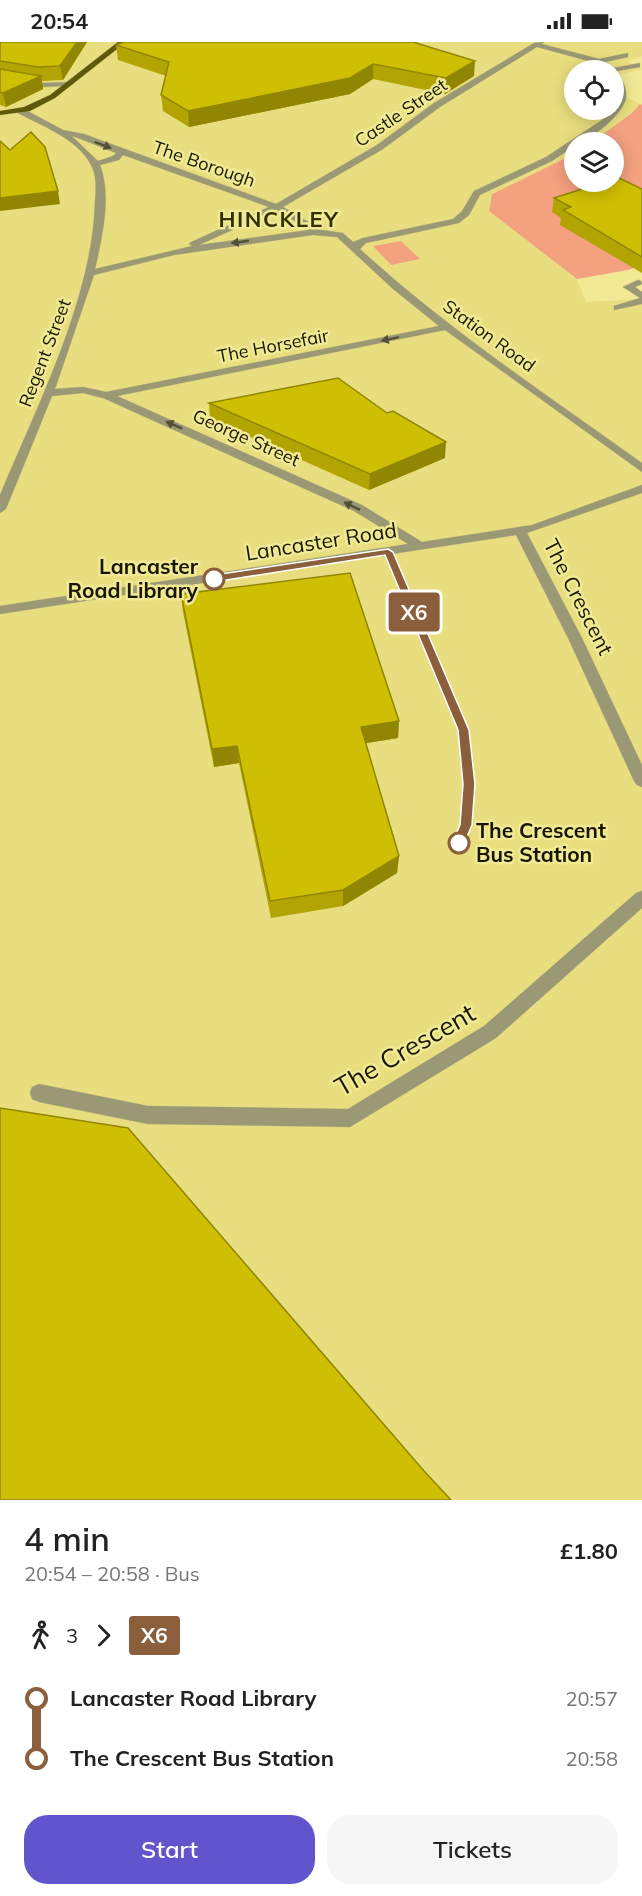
<!DOCTYPE html>
<html lang="en">
<head>
<meta charset="utf-8">
<style>
  :root { --surface:#fff; --page:#f6f6f6; --text:#222; --muted:#767676; --accent:#6154cc }
  body { margin:0; font-family:Mulish,sans-serif; background:var(--page); color:var(--text); height:100vh; display:flex; flex-direction:column; font-size:22px; white-space:nowrap }
  * { box-sizing:border-box; margin:0 }
  p { font-size:20px; color:var(--muted) }
  .icon { flex:none; width:33px; height:33px; fill:none; stroke:currentColor; stroke-width:2; stroke-linecap:round; stroke-linejoin:round }
  .map { position:relative; height:1458px; overflow:hidden }
  .sheet { display:flex; flex-direction:column; background:var(--surface); flex:1 }
  .sheet>* { flex:none }
  .badge { padding:0 12px; border-radius:4px; font-size:21px; line-height:39px }
  .fabs { position:absolute; left:564px; top:18px; display:grid; gap:12px }
  .fabs a { display:grid; place-items:center; width:60px; height:60px; border-radius:50%; background:var(--surface); box-shadow:0 3px 15px #0003; font-size:30px }
  .map>.badge { position:absolute; translate:-50% -50%; box-shadow:0 0 0 3px #fff }
  .legs { display:flex; align-items:center; gap:9px; height:66px; padding:0 24px; font-size:20px }
  .legs p { margin-inline-start:auto }
  .headline { display:flex; align-items:center; justify-content:space-between; height:102px; padding:0 24px }
  h1 { font-size:33px; font-weight:600; line-height:45px }
  .button { display:flex; gap:12px; margin-top:auto; padding:12px 24px }
  .button a { flex:1; height:69px; border-radius:24px; background:var(--accent); color:#fff; font-size:24px; font-weight:600; line-height:69px; text-align:center }
  .button a+a { background:var(--page); color:var(--text) }
  ul { padding:0 24px; list-style:none }
  li { display:flex; align-items:center; gap:21px; height:60px; font-size:22px }
  li i { display:grid; place-items:center; width:9px; height:100%; margin:0 8px; background:currentColor }
  li i::after { content:''; width:15px; height:15px; margin:-8px; border:4px solid; border-radius:50%; background:var(--surface) }
  li p { margin-inline-start:auto }
  li:first-child i { background:linear-gradient(#0000 50%,currentColor 0) }
  li:last-child i { background:linear-gradient(currentColor 50%,#0000 0) }
  .status { display:flex; justify-content:space-between; align-items:center; height:42px; padding:0 30px; background:var(--surface); direction:ltr }
  .status svg { height:16px; fill:currentColor }
  .map>svg:first-child { display:block }
  .built { fill:#e8de7f; fill-rule:evenodd }
  .green { fill:#f3a17f }
  .lines { fill:none; stroke-linecap:round; stroke-linejoin:round }
  .minor-casing { stroke:#cec77b; stroke-width:1 }
  .major-casing { stroke:#cec77b; stroke-width:1 }
  .minor { fill:#9b9876; fill-rule:evenodd }
  .major { fill:#5f5809; fill-rule:evenodd }
  .wall { fill:#b2a403 }
  .shaded-wall { fill:#918603 }
  .building { fill:#cfbf04; stroke:#918603; stroke-width:1.5 }
  .oneway { fill:#545035 }
  .line-1 { fill:#8b5e3c; stroke:#fff; stroke-width:1.5 }
  .stop-1-dot { fill:#fff; stroke:#8b5e3c; stroke-width:3 }
  .labels { text-anchor:middle; stroke-width:5; stroke-linejoin:round; paint-order:stroke }
  .far-street-label { font-size:18px; fill:#191600; stroke:#f1e993 }
  .street-label { font-size:21px; fill:#191600; stroke:#f1e993 }
  .stop-label { font-size:21px; font-weight:bold; fill:#191600; stroke:#f1e993; text-anchor:end }
  .far-district-label { font-size:22px; font-weight:bold; letter-spacing:1.5px; fill:#353000; stroke:#f1e993 }
  .near-street-label { font-size:26px; fill:#191600; stroke:#f1e993 }
</style>
</head>
<body>
<div class="status"><b>20:54</b><svg viewBox="0 0 49 12"><path d="M0 12V9h3v3zM5 12V6h3v6zM10 12V3h3v9zM15 12V0h3v12zM26 1h20v11H26zM47 4h2v5h-2z"/></svg></div>
<div class="map">
<svg width="642" height="1458" viewBox="0 0 642 1458">
  <rect width="100%" height="100%" fill="#f1e993"/>
  <path class="built" d="M0 0H642V14L627 19 642 27 616 34 623 54 640 62 634 69 592 100H574V112L492 152 489 169 577 237 586 260 642 257V447L534 486 386 509 458 675 388 510 534 487 642 448V1458H0ZM574 28H614V68H574Z"/>
  <path class="green" d="M640 62 642 63V223L628 228 577 237 489 169 492 152 574 112V140H614V100H592L632 71Z
    M401 199 420 217 391 223 373 204Z"/>
  <g class="lines">
    <g class="minor-casing">
      <path id="minor" d="M544 0 542 2 599 17 628 11V15L605 20 613 26 640 21V25L617 29C622 38 627 45 626 56 623 72 591 100 574 100V104L552 119 480 153 469 173 459 181 366 201 360 207C447 287 546 352 642 421V430L445 288 117 354 362 463 422 500 532 483 642 443V451L527 491 582 596 642 723V745L637 743 634 739 568 596 516 493 0 572V564L408 502 354 469 103 356 83 351 52 354 6 467 0 471V453C37 364 93 255 95 159 96 147 97 134 91 123 78 97 42 84 18 71V67H24L63 88 84 92 276 162 377 103 434 61 534 1ZM537 5 596 21 608 28H614L619 53 614 68 602 78 546 115 474 149 462 169 453 177 363 196 353 200 343 191 322 188 283 165 383 107 440 65ZM72 94 78 96 116 111 113 114 98 119ZM123 113 269 165 191 200 189 202 192 204 95 227C102 196 112 154 100 123L119 118ZM277 168 309 188 199 203ZM313 193 337 195 393 247 439 284 106 350 83 345 55 347 94 233 174 213Z
        M0 34 40 41 69 40 73 42 69 44 40 45 0 38Z
        M638 238 641 239 642 242 635 245 642 250V262L614 268V264L640 256 623 245Z
        M642 849V866L496 996 350 1085 148 1082 39 1060 32 1057 30 1051 32 1045 39 1042 148 1064 348 1067 484 984 636 851Z"/>
    </g>
    <g class="major-casing">
      <path id="major" d="M118 0H126L55 56 30 69 0 73V69L24 65 50 53Z"/>
    </g>
    <use href="#minor" class="minor"/>
    <use href="#major" class="major"/>
  </g>
  <path class="wall" d="M0 0H87L63 38 42 39 43 47 6 65 0 63Z
    M413 0 474 34 445 52 373 37 350 52 189 85 163 69 161 53 166 34 118 18 116 3Z
    M642 147V231L560 183 561 176 552 170 554 156Z
    M209 361 445 416 369 448 210 377Z
    M181 552 399 679 398 696 366 701 399 814 397 831 343 864 271 876 239 721 214 725 183 570Z"/>
  <path class="shaded-wall" d="M77 0H87L63 38 60 24Z
    M475 19 474 34 445 52 446 36Z
    M373 22V37L350 52 189 85 188 69Z
    M41 34 43 47 6 65 3 51Z
    M58 149 60 162 0 169V156Z
    M446 400 445 416 369 448 370 432Z
    M399 679 398 696 361 702V685Z
    M237 704 239 721 214 725 212 707Z
    M399 814 397 831 343 864V848Z"/>
  <path class="building" d="M0 0H77L60 24 38 25 0 19Z
    M124 0H413L475 19 446 36 373 22 350 36 188 69 161 53 169 20 116 3Z
    M0 27 41 34 3 51 0 50Z
    M31 90 45 105 58 149 0 156V99L10 108Z
    M617 135 642 147V215L563 168 571 165 554 156 604 140H614V136Z
    M338 336 387 371 393 369 446 400 370 432 209 361Z
    M350 531 399 679 361 685 399 814 343 848 270 859 237 704 212 707 181 552Z
    M0 1066 128 1086 424 1429 451 1458H0Z"/>
  <defs><path id="oneway-solid" d="M-6-.8H1V-3.2L6.5 0L1 3.2V.8H-6Z" transform="scale(1.5)"/></defs>
  <g class="oneway">
    <use href="#oneway-solid" transform="translate(103 103) rotate(21)"/>
    <use href="#oneway-solid" transform="translate(240 200) rotate(172)"/>
    <use href="#oneway-solid" transform="translate(390 297) rotate(168)"/>
    <use href="#oneway-solid" transform="translate(174 383) rotate(-156)"/>
    <use href="#oneway-solid" transform="translate(352 464) rotate(-154)"/>
  </g>
  <path class="line-1" d="M388 507 393 510 469 688 475 742 472 783 463 804 459 806 452 801 460 783 463 742 458 688 385 513 214 540 209 537 214 533Z"/>
  <g class="stop-1-dot">
    <circle cx="214" cy="537" r="10"/>
    <circle cx="459" cy="801" r="10"/>
  </g>
  <g class="labels">
    <g class="far-street-label">
      <text transform="translate(401 71) rotate(-34)" y="6">Castle Street</text>
      <text transform="translate(204 122) rotate(19)" y="6">The Borough</text>
      <text transform="translate(489 294) rotate(36)" y="6">Station Road</text>
      <text transform="translate(273 304) rotate(-11)" y="6">The Horsefair</text>
      <text transform="translate(45 311) rotate(-69)" y="6">Regent Street</text>
      <text transform="translate(246 396) rotate(24)" y="6">George Street</text>
    </g>
    <g class="street-label">
      <text transform="translate(321 500) rotate(-9)" y="7">Lancaster Road</text>
      <text transform="translate(578 555) rotate(63)" y="7">The Crescent</text>
    </g>
    <g class="stop-label">
      <text x="198" y="532">Lancaster<tspan x="198" dy="24">Road Library</tspan></text>
      <text x="476" y="796" text-anchor="start">The Crescent<tspan x="476" dy="24">Bus Station</tspan></text>
    </g>
    <g class="far-district-label">
      <text x="279" y="185">HINCKLEY</text>
    </g>
    <g class="near-street-label">
      <text transform="translate(405 1008) rotate(-30)" y="9">The Crescent</text>
    </g>
  </g>
</svg>
<div class="fabs">
<a><svg class="icon" aria-label="locate" viewBox="0 0 24 24"><circle cx="12" cy="12" r="6"/><path d="M12 2v4M12 18v4M2 12h4M18 12h4"/></svg></a>
<a><svg class="icon" aria-label="layers" viewBox="0 0 24 24"><path d="M12 4l9 5-9 5-9-5zM3 14l9 5 9-5"/></svg></a>
</div>
<b class="badge" style="left:414px;top:570px;background:#8b5e3c;color:#fff">X6</b>
</div>
<section class="sheet">
<div class="headline"><div><h1>4 min</h1><p>20:54 – 20:58 · Bus</p></div><b>£1.80</b></div>
<div class="legs"><svg class="icon" aria-label="walk" viewBox="0 0 24 24"><circle cx="13" cy="4" r="2"/><path d="M13 8l-2 6 4 7M11 14l-3 7M7 12l3-4h3l4 4"/></svg>3<svg class="icon" aria-label="forward" viewBox="0 0 24 24"><path d="M9 5l7 7-7 7"/></svg><b class="badge" style="background:#8b5e3c;color:#fff">X6</b></div>
<ul>
<li><i style="color:#8b5e3c"></i><b>Lancaster Road Library</b><p>20:57</p></li>
<li><i style="color:#8b5e3c"></i><b>The Crescent Bus Station</b><p>20:58</p></li>
</ul>
<div class="button"><a>Start</a><a>Tickets</a></div>
</section>
</body>
</html>
